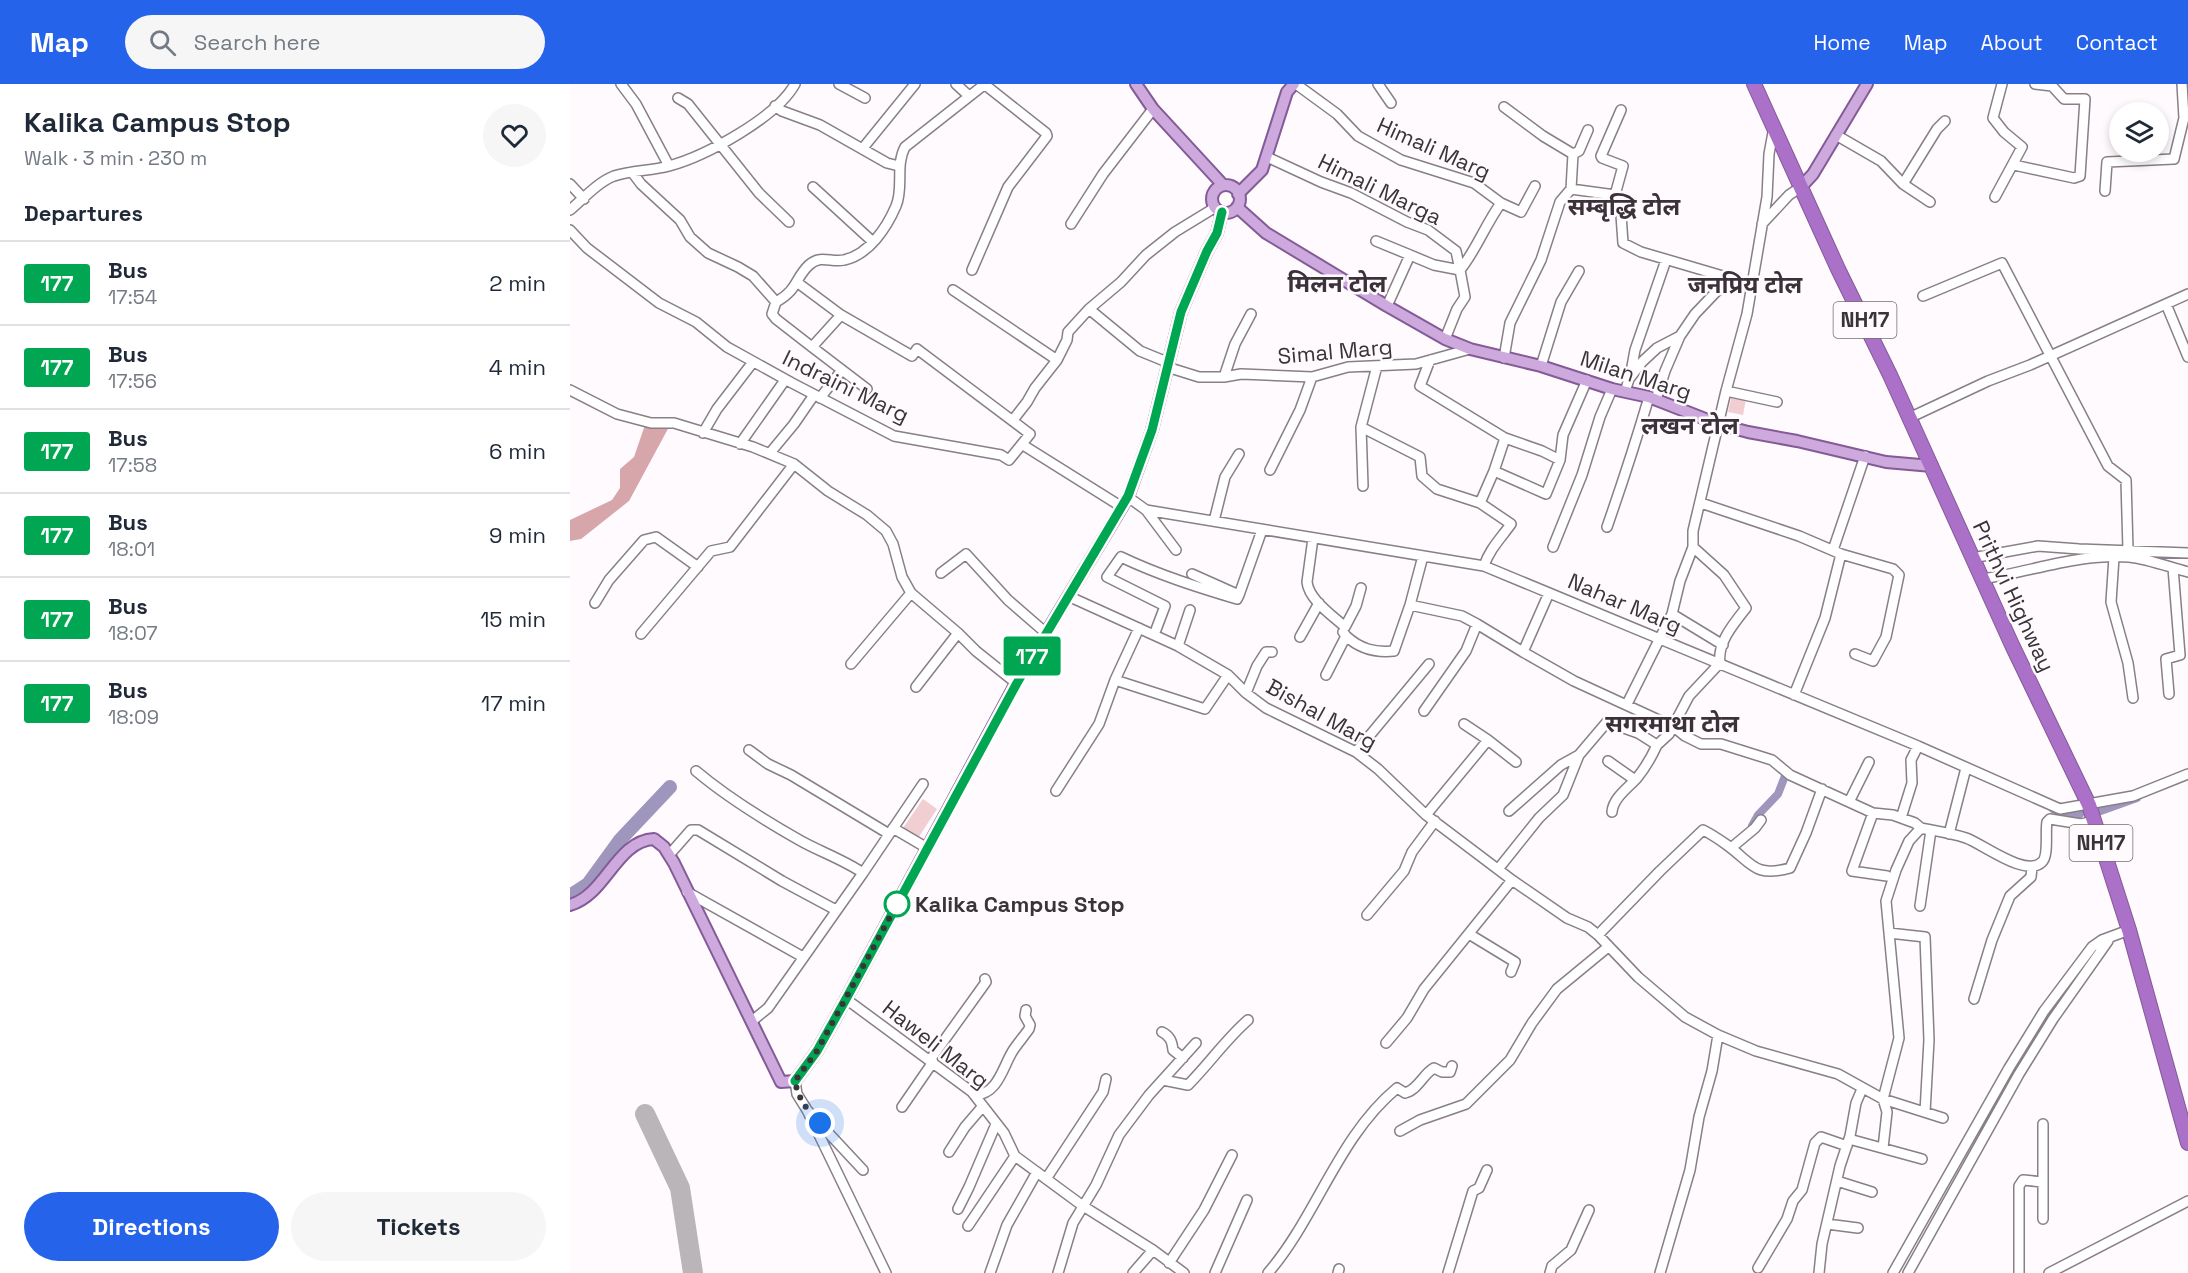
<!DOCTYPE html>
<html lang="en">
<head>
<meta charset="utf-8">
<style>
  :root { --surface:#fff; --page:#f6f6f7; --text:#1f2937; --muted:#747a83; --line:#e0e1e3; --accent:#2563eb }
  body { margin:0; font-family:"Space Grotesk","Noto Sans Devanagari",sans-serif; background:var(--page); color:var(--text); height:100vh; display:flex; flex-direction:column; font-size:22px; white-space:nowrap }
  * { box-sizing:border-box; margin:0 }
  p { font-size:20px; color:var(--muted) }
  .icon { flex:none; width:33px; height:33px; fill:none; stroke:currentColor; stroke-width:2; stroke-linecap:round; stroke-linejoin:round }
  .map { position:relative; flex:1; overflow:hidden }
  .sheet { display:flex; flex-direction:column; background:var(--surface); width:570px }
  .sheet>* { flex:none }
  .badge { padding:0 12px; border-radius:4px; font-size:21px; line-height:39px }
  .controls { position:absolute; left:1539px; top:18px; display:grid; gap:12px }
  .controls a { display:grid; place-items:center; width:60px; height:60px; border-radius:50%; background:var(--surface); box-shadow:0 3px 9px #0003; font-size:30px }
  .you { position:absolute; width:30px; height:30px; margin:-15px; border:4px solid #fff; border-radius:50%; background:#1a73e8; box-shadow:0 0 0 9px #1a73e833 }
  .map>.badge { position:absolute; translate:-50% -50%; box-shadow:0 0 0 3px #fff }
  h2 { padding:0 24px; font-size:22px; line-height:54px }
  .round { display:grid; place-items:center; flex:none; width:63px; height:63px; border-radius:32px; background:var(--page) }
  .overview { display:flex; align-items:center; justify-content:space-between; height:102px; padding:0 24px }
  h1 { font-size:28px; font-weight:800; line-height:45px }
  .action { display:flex; gap:12px; margin-top:auto; padding:12px 24px }
  .action a { flex:1; height:69px; border-radius:36px; background:var(--accent); color:#fff; font-size:24px; font-weight:800; line-height:69px; text-align:center }
  .action a+a { background:var(--page); color:var(--text) }
  ul { padding:0; list-style:none }
  li { display:flex; align-items:center; gap:18px; height:84px; padding:0 24px; border-top:2px solid var(--line) }
  li div { flex:1 }
  li b { display:block; font-size:22px }
  li em { font-style:normal }
  li .badge { min-width:66px; font-weight:700; text-align:center }
  header { display:flex; align-items:center; gap:36px; box-sizing:border-box; height:84px; padding:0 30px; background:var(--accent); color:#fff }
  header strong { font-size:28px }
  nav { display:flex; gap:33px; margin-inline-start:auto; font-size:21px }
  .search { width:420px; height:54px; background:var(--page); display:flex; align-items:center; gap:15px; box-sizing:border-box; padding:0 21px; border-radius:33px; color:var(--muted); font-size:22px }
  main { display:flex; flex:1; min-height:0 }
  .map>svg:first-child { display:block }
  .green { fill:#f1ced1 }
  .forest { fill:#d7a6ab }
  .lines { fill:none; stroke-linecap:round; stroke-linejoin:round }
  .canal { stroke:#9e96bd; stroke-width:8 }
  .river { stroke:#9e96bd; stroke-width:14 }
  .taxiway { stroke:#bab5b8; stroke-width:20 }
  .minor-casing { stroke:#897f87; stroke-width:12 }
  .major-casing { stroke:#835b96; stroke-width:14 }
  .highway-casing { stroke:#835b96; stroke-width:16 }
  .minor { stroke:#fff; stroke-width:9 }
  .major { stroke:#cda9de; stroke-width:10 }
  .highway { stroke:#ab70c8; stroke-width:14 }
  .line-casing { stroke:#fff; stroke-width:14 }
  .line { stroke:#00a651; stroke-width:9 }
  .walk { stroke:#393438; stroke-width:6; stroke-dasharray:0 10.8 }
  .stop-dot { fill:#fff; stroke:#00a651; stroke-width:3 }
  .labels { text-anchor:middle; stroke-width:5; stroke-linejoin:round; paint-order:stroke }
  .shield { fill:#fefafd; stroke:#746f73; stroke-width:1.5 }
  .shield-label { font-size:21px; font-weight:bold; fill:#393438 }
  .street-label { font-size:22px; fill:#393438; stroke:#fefafd }
  .stop-label { font-size:22px; font-weight:bold; fill:#393438; stroke:#fefafd; text-anchor:start }
  .neighbourhood-label { font-size:24px; font-weight:bold; fill:#3a3238; stroke:#fefafd }
</style>
</head>
<body>
<header>
<strong>Map</strong>
<div class="search"><svg class="icon" aria-label="search" viewBox="0 0 24 24"><circle cx="10" cy="10" r="6"/><path d="M15 15l6 6"/></svg>Search here</div>
<nav><a>Home</a><a>Map</a><a>About</a><a>Contact</a></nav>
</header>
<main>
<section class="sheet">
<div class="overview"><div><h1>Kalika Campus Stop</h1><p>Walk · 3 min · 230 m</p></div><a class="round"><svg class="icon" aria-label="heart" viewBox="0 0 24 24"><path d="M12 20l-8-8c-3-5 5-10 8-4 3-6 11-1 8 4z"/></svg></a></div>
<h2>Departures</h2>
<ul>
<li><span class="badge" style="background:#00a651;color:#fff">177</span><div><b>Bus</b><p>17:54</p></div><em>2 min</em></li>
<li><span class="badge" style="background:#00a651;color:#fff">177</span><div><b>Bus</b><p>17:56</p></div><em>4 min</em></li>
<li><span class="badge" style="background:#00a651;color:#fff">177</span><div><b>Bus</b><p>17:58</p></div><em>6 min</em></li>
<li><span class="badge" style="background:#00a651;color:#fff">177</span><div><b>Bus</b><p>18:01</p></div><em>9 min</em></li>
<li><span class="badge" style="background:#00a651;color:#fff">177</span><div><b>Bus</b><p>18:07</p></div><em>15 min</em></li>
<li><span class="badge" style="background:#00a651;color:#fff">177</span><div><b>Bus</b><p>18:09</p></div><em>17 min</em></li>
</ul>
<div class="action"><a>Directions</a><a>Tickets</a></div>
</section>
<div class="map">
<svg width="1618" height="1189" viewBox="0 0 1618 1189">
  <rect width="100%" height="100%" fill="#fefafd"/>
  <path class="green" d="M1162 311 1176 315 1173 331 1158 328Z
    M353 715 367 725 348 754 333 744Z"/>
  <path class="forest" d="M76 338 100 341 59 417 11 455 0 457V436L42 416 50 404V385L64 373Z"/>
  <g class="lines">
    <path class="canal" d="M1483 725 1494 730H1510
      M1528 728 1567 714
      M1182 742 1188 731 1208 710 1215 692"/>
    <path class="river" d="M0 812 18 800 50 756 100 703"/>
    <path class="taxiway" d="M75 1030 110 1104 123 1189"/>
    <g class="minor-casing">
      <path id="minor" d="M51 0 66 20 99 82
        M269 0 295 14
        M386 0 399 12
        M726 0 767 30 788 52 831 76 904 99 931 119 951 128 965 102
        M808 0 821 19
        M108 14 118 20 189 109 219 138
        M205 22 212 27 250 41 317 79 329 82
        M934 23 973 52 1003 70
        M1051 26 1031 72 1032 74 1053 82 1045 111 1051 131 1053 159 1071 168 1163 195
        M1266 51 1311 77 1333 100 1360 118
        M293 64 345 0
        M1003 70 1009 67 1018 46
        M697 73 751 98 781 109 837 138 858 146 886 167 890 186 864 181 840 171
        M1444 81 1504 94 1510 92 1515 15H1494L1482 2 1465 0
        M62 88 71 100 110 136 120 153 138 169 168 183 183 192 206 218
        M0 100 14 115
        M1333 100 1367 45 1375 37
        M243 103 303 158
        M1001 105 1003 70
        M1535 107 1537 78 1604 75 1614 34 1612 0
        M1425 113 1452 63 1434 48 1423 34 1432 0
        M0 126C13 115 28 98 44 92 62 86 81 87 99 82 136 72 207 33 225 0
        M501 140 533 90 583 25
        M1192 140 1219 111 1231 103
        M0 146 17 164 89 219 126 238 157 263 222 299 324 352 431 371 439 376 460 350 347 265 342 272 271 231 242 263 206 235 202 230 206 218C228 206 225 194 239 181 251 170 261 179 274 176 299 171 317 143 326 122 334 103 325 82 335 63L415 0
        M806 157 840 171 817 222
        M402 186 438 103 477 52 476 49 414 0
        M228 199 271 231
        M383 206 487 276
        M1353 212 1432 179 1538 382 1556 396 1558 466
        M1596 220 1618 273
        M519 225 570 267 597 278
        M875 255 887 225 895 213 890 186C907 165 915 141 931 119
        M242 263 297 305
        M934 274 940 239 971 176 990 118 1001 105 1045 111
        M860 276 850 302 935 354
        M971 282 991 218 1009 187
        M597 283 629 293H654L671 290 742 293 778 283 846 280 900 265
        M654 293 665 260 681 230
        M1060 293 1065 266 1096 176
        M0 306 47 330 81 339H104L183 363 224 380 258 407 297 431 316 447 323 460 332 493 341 509 388 549 406 567 446 599
        M1156 307 1207 318
        M1055 308 1059 295 1072 278 1087 264 1110 252 1125 230 1146 208 1163 195 1180 201
        M250 314 272 286
        M1086 315 1095 287 1110 252
        M1339 334 1418 297 1460 281 1618 210
        M443 336 457 318 465 304 487 276 497 256 498 248 519 225 551 198 576 171 605 148 641 126 644 122
        M791 343 850 373 852 392 867 405 910 419 941 440C931 454 919 466 914 482
        M133 349 147 325 183 278
        M170 360 215 296
        M453 361 552 423
        M200 369 224 340 244 311
        M700 386 730 326 742 293
        M924 387 976 410 990 376 993 351 1017 296
        M793 402 791 343 807 282
        M558 413 576 426 914 482 1348 662 1490 725 1563 712 1618 690
        M910 419 924 387 935 354 972 367 990 376
        M1131 419 1229 452 1271 470 1323 485 1329 491 1316 553 1303 577 1285 570
        M576 426 606 466
        M644 437 655 393 669 370
        M1037 443C1052 400 1066 357 1079 313
        M743 454 737 498C739 516 762 531 775 543L786 522 791 504
        M983 463 1012 391 1030 333 1042 305
        M1263 466 1295 372
        M853 472 840 521 892 532 907 540
        M1544 473 1541 518 1558 579 1563 614
        M1402 474 1468 462 1509 465 1618 469
        M371 489 396 470 438 516 476 549
        M622 490 669 511 692 446
        M1412 495C1461 488 1509 469 1559 473 1578 475 1599 483 1618 488
        M979 509 953 568 1004 597 1104 643 1115 652 1131 660H1151L1202 676 1220 691 1303 729 1323 731 1345 739 1351 744C1366 747 1381 749 1396 754 1413 760 1456 794 1472 778 1479 772 1475 747 1477 738L1480 735 1511 740 1524 737
        M498 512 608 562 658 591 676 609 696 624 786 668 808 685 856 731 942 796 997 834 1018 843 1028 851 1068 893 1115 933 1148 951 1186 967 1268 990 1313 1015 1373 1034
        M25 519 39 496 74 456 86 453 128 483
        M1102 530 1110 497 1123 463
        M71 550 141 467 160 463 224 380
        M584 551 595 522 537 493 551 473C589 491 627 503 667 515L669 511
        M776 552C790 565 805 569 824 567L840 521
        M730 553 749 519
        M608 562 620 526
        M1150 579C1147 559 1164 539 1176 524L1154 491 1123 463V447L1156 307 1177 230 1197 113 1199 70 1204 43
        M281 580 341 509
        M756 591 776 552 773 548
        M545 596 635 625 658 591
        M346 603 388 549
        M676 609 687 582 696 568H702
        M1599 610 1596 575 1610 571 1603 484
        M1224 611 1255 534 1271 470
        M1057 620 1102 530 1153 561
        M854 627 896 567 907 540 953 568
        M918 656 946 678
        M179 666 198 680 221 691 319 750
        M786 668 859 580
        M1038 677 1065 696
        M126 687C158 714 194 736 231 757 251 768 274 776 293 789L353 700
        M486 707 529 640 545 596 569 544
        M1279 718 1299 678
        M939 727 991 681 1009 671
        M1042 728C1043 714 1058 704 1067 694 1075 684 1082 672 1087 661
        M1303 729 1282 787 1317 792
        M856 731 918 656 894 640
        M1331 734 1342 699 1341 676 1348 662
        M323 744 357 764
        M1379 750 1396 684
        M1161 764 1185 744 1191 736
        M99 771 121 746H128L212 797 266 826
        M929 784 969 734 993 711 1009 671 1037 638 1068 649 1087 661 1099 650 1119 612 1150 579
        M117 808 233 873
        M1350 822 1361 746
        M797 831 834 787 842 768 865 737
        M1319 849 1355 853 1359 956 1355 1028
        M899 850 945 878 941 888
        M1028 851 1090 787 1133 746C1141 750 1150 756 1157 761 1182 779 1184 794 1220 784L1236 749 1252 705
        M276 915 402 1008 434 1049 445 1072 513 1122 583 1166 614 1189
        M1404 915 1422 856 1440 812 1461 793 1462 783
        M182 937 198 924 293 789
        M592 948C600 952 602 957 603 966L613 974
        M816 959 837 934 854 905 942 796
        M360 976 416 898 415 895
        M593 996 618 1001C639 980 656 955 678 936
        M225 997 227 1010 237 1026 293 1086
        M405 1011C429 1010 433 981 444 965 449 958 454 952 459 945L460 941 455 932 456 926
        M332 1023 363 978
        M237 1026 316 1189
        M830 1047 850 1036 896 1020 940 976 962 939 987 905 1038 863
        M1279 1055 1352 1075
        M1313 1064 1317 1028 1313 1015 1329 954 1316 817 1326 786 1339 757 1351 744
        M379 1068 395 1043 413 1022
        M476 1095 533 1008 536 995
        M1267 1097 1302 1108
        M1473 1098V1135
        M388 1125 399 1103 426 1040
        M1257 1140 1288 1144
        M398 1142 445 1072
        M599 1179 634 1126 662 1071
        M1188 1184 1217 1135 1223 1117 1232 1106 1245 1059 1251 1053 1277 1062
        M420 1189 437 1141 467 1088
        M488 1189 503 1139 526 1101 549 1051 579 1011 626 959
        M563 1189 583 1166
        M645 1189 677 1116
        M698 1189C747 1132 768 1053 827 1004L835 1009C848 1006 853 990 864 984L872 988H880L882 982
        M768 1189 769 1185
        M878 1189 903 1107 909 1104 917 1086
        M980 1189 982 1182 1001 1166 1019 1126
        M1090 1189 1120 1086 1129 1033 1142 987 1148 951
        M1249 1189 1252 1160 1270 1082 1280 1052 1286 1019 1292 1005
        M1323 1189 1439 984 1474 927 1522 863 1532 856 1559 846
        M1338 1189 1449 990 1483 935 1538 857
        M1449 1189V1102L1453 1096 1473 1098V1040
        M1479 1189 1618 1117"/>
    </g>
    <g class="major-casing">
      <path id="major" d="M566 0 583 25 653 101
        M642 115a14 14 0 1 1 28 0a14 14 0 1 1-28 0Z
        M1231 103 1243 90 1297 0
        M668 110 692 86 717 8 724 0
        M667 123 696 149 817 222 875 255 900 265 971 282 1042 305 1079 313 1148 340 1178 348 1227 357 1316 378 1362 382
        M0 821C36 811 46 757 84 755L94 763 104 779 211 998 225 997 247 967 276 915 446 599 558 413 582 346 611 228 637 167 647 149 652 128"/>
    </g>
    <g class="highway-casing">
      <path id="highway" d="M1184 0 1268 185 1320 291 1442 561 1519 721 1559 846 1618 1059"/>
    </g>
    <use href="#minor" class="minor"/>
    <use href="#major" class="major"/>
    <use href="#highway" class="highway"/>
  </g>
  <g class="lines">
    <g class="line-casing">
      <path id="line" d="M225 997 247 967 276 915 447 599 558 412 582 346 611 228 637 167 647 149 652 128"/>
    </g>
    <use href="#line" class="line"/>
    <path class="walk" d="M250 1039C237 1026 228 1015 225 997L247 967 327 820"/>
  </g>
  <circle class="stop-dot" cx="327" cy="820" r="12"/>
  <g class="labels">
    <g class="shield">
      <rect x="1263.5" y="218" width="63" height="36" rx="4.5"/>
      <rect x="1499.5" y="741" width="63" height="36" rx="4.5"/>
    </g>
    <g class="shield-label">
      <text x="1295" y="243">NH17</text>
      <text x="1531" y="766">NH17</text>
    </g>
    <g class="street-label">
      <text transform="translate(864 64) rotate(24)" y="8">Himali Marg</text>
      <text transform="translate(810 105) rotate(26)" y="8">Himali Marga</text>
      <text transform="translate(765 267) rotate(-5)" y="8">Simal Marg</text>
      <text transform="translate(1066 291) rotate(18)" y="8">Milan Marg</text>
      <text transform="translate(276 302) rotate(26)" y="8">Indraini Marg</text>
      <text transform="translate(1444 512) rotate(65)" y="8">Prithvi Highway</text>
      <text transform="translate(1055 519) rotate(23)" y="8">Nahar Marg</text>
      <text transform="translate(752 630) rotate(29)" y="8">Bishal Marg</text>
      <text transform="translate(366 960) rotate(38)" y="8">Haweli Marg</text>
    </g>
    <g class="stop-label">
      <text x="345" y="828">Kalika Campus Stop</text>
    </g>
    <g class="neighbourhood-label">
      <text x="1054" y="131">सम्बृद्धि टोल</text>
      <text x="767" y="208">मिलन टोल</text>
      <text x="1175" y="209">जनप्रिय टोल</text>
      <text x="1120" y="350">लखन टोल</text>
      <text x="1102" y="648">सगरमाथा टोल</text>
    </g>
  </g>
</svg>
<div class="controls">
<a><svg class="icon" aria-label="layers" viewBox="0 0 24 24"><path d="M12 4l9 5-9 5-9-5zM3 14l9 5 9-5"/></svg></a>
</div>
<div class="you" style="left:250px;top:1039px"></div>
<b class="badge" style="left:462px;top:572px;background:#00a651;color:#fff">177</b>
</div>
</main>
</body>
</html>
